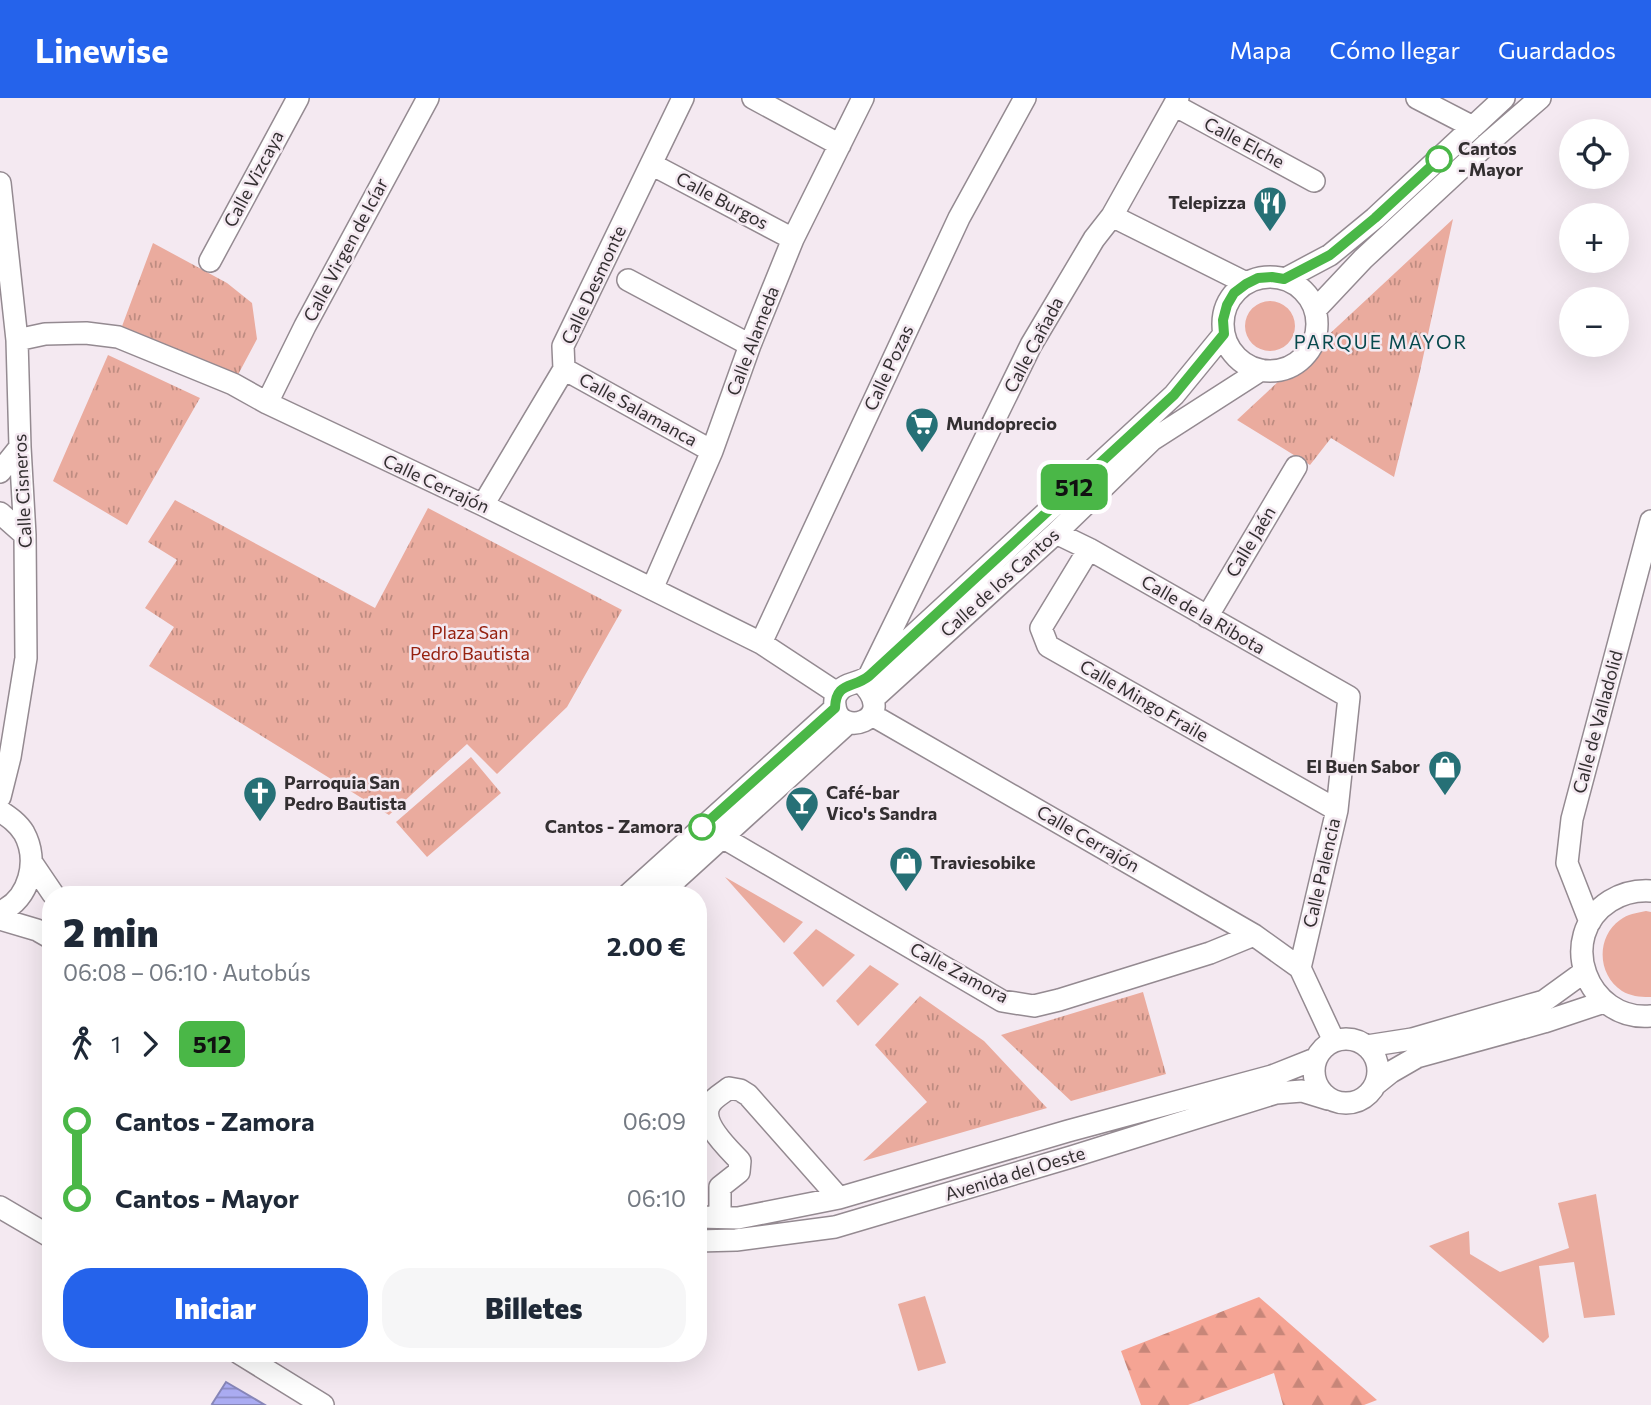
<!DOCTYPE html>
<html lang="es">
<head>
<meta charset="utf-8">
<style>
  :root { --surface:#fff; --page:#f6f6f7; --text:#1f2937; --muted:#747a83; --accent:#2563eb }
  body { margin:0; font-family:Commissioner,sans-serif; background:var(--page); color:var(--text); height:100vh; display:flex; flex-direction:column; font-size:26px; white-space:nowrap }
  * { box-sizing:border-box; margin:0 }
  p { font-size:23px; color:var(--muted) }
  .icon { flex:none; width:38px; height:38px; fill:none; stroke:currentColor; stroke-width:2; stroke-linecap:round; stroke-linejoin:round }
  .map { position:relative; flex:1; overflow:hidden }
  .side { position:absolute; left:42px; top:788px; width:665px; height:476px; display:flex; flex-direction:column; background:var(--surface); border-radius:28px; box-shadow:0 7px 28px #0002 }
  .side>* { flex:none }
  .badge { padding:0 14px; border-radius:10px; font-size:24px; line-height:46px }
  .fabs { position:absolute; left:1559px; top:21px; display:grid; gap:14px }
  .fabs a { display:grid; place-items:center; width:70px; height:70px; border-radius:50%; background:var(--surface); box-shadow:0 7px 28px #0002; font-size:35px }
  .map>.badge { position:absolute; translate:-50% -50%; box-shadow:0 0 0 4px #fff }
  .legs { display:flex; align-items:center; gap:10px; height:77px; padding:0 21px; font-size:23px }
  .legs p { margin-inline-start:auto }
  .summary { display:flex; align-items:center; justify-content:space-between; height:119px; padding:0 21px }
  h1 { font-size:38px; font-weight:800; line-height:52px }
  .action { display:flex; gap:14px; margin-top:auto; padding:14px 21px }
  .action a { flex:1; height:80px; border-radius:28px; background:var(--accent); color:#fff; font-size:28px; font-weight:800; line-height:80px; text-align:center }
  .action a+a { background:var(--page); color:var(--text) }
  ul { padding:0 21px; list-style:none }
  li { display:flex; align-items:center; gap:24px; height:77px; font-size:26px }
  li i { display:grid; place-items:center; width:10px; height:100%; margin:0 9px; background:currentColor }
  li i::after { content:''; width:18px; height:18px; margin:-9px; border:5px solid; border-radius:50%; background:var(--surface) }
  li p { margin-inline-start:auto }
  li:first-child i { background:linear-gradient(#0000 50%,currentColor 0) }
  li:last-child i { background:linear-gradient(currentColor 50%,#0000 0) }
  header { display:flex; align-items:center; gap:42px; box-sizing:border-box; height:98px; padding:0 35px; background:var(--accent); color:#fff }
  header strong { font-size:33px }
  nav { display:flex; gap:38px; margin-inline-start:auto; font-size:24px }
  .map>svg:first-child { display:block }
  .green { fill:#eaab9e }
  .forest { fill:url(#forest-firs) }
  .park { fill:url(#park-tufts) }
  .water { fill:url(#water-rules); stroke:#8786b8; stroke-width:2 }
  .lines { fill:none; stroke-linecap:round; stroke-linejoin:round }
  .minor-casing { stroke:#948a91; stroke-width:24 }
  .minor { stroke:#fff; stroke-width:21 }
  .line-1-casing { stroke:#fff; stroke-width:16 }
  .line-1 { stroke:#4ab747; stroke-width:10 }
  .stop-1-dot { fill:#fff; stroke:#4ab747; stroke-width:3.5 }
  .labels { text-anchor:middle; stroke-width:5; stroke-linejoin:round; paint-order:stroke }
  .street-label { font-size:18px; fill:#332f31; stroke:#f4e9f1 }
  .stop-label { font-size:18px; font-weight:bold; fill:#332f31; stroke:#f4e9f1; text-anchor:start }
  .poi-label { font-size:18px; font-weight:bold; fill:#332f31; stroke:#f4e9f1; text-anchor:start }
  .park-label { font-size:18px; fill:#96210f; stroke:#f4e9f1 }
  .neighbourhood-label { font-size:19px; letter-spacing:2px; fill:#07494d; stroke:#f4e9f1 }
</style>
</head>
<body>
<header>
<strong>Linewise</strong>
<nav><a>Mapa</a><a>Cómo llegar</a><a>Guardados</a></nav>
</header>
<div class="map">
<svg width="1651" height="1307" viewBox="0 0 1651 1307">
  <defs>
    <pattern id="forest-firs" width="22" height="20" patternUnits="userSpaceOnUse" patternTransform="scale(1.75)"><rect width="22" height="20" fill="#f5a494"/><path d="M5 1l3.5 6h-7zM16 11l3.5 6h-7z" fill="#c78679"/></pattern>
    <pattern id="park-tufts" width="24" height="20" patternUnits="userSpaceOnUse" patternTransform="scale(1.75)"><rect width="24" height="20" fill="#eaab9e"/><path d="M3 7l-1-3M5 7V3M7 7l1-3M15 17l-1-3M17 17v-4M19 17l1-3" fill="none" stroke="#be8c81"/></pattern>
    <pattern id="water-rules" width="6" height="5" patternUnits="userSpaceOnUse" patternTransform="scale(1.75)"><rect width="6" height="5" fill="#abacf2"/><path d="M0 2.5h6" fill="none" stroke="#8c8cc5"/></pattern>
  </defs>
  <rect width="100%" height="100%" fill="#f4e9f1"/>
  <path class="green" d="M1245 228a25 25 0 1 1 50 0a25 25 0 1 1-50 0Z
    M725 779 803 824 784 845Z
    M1646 813 1651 814V899H1649C1640 899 1630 898 1622 893 1597 877 1596 839 1620 822 1628 816 1636 815 1646 813Z
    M816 831 855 857 823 889 793 855Z
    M870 867 899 886 858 928 836 903Z
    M1596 1096 1615 1217 1584 1220 1574 1164 1539 1168 1549 1239 1543 1245 1429 1148 1469 1133 1470 1156 1500 1174 1569 1150 1558 1105Z
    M925 1198 946 1265 918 1273 898 1206Z"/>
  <path class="forest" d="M1259 1199 1377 1302 1364 1307H1283L1274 1275 1188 1307H1141L1121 1253Z"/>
  <path class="park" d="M1453 121 1419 278 1394 379 1331 340 1310 367 1237 322Z
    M153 145 227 185 252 205 257 241 233 286 118 239Z
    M108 257 200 300 127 427 53 383Z
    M175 402 375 510 428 410 622 512 567 609 497 676 467 646 389 717 149 568 174 529 145 510 177 462 148 444Z
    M471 659 501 695 427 759 396 724Z
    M1143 894 1166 976 1071 1003 1001 937Z
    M920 898 984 943 1047 1010 863 1063 927 1004 875 947Z"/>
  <path class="water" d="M226 1284 265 1307H214L212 1306Z"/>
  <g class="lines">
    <g class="minor-casing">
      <path id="minor" d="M753 0 840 47
        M1417 0 1473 29
        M1174 7 1314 83
        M651 66 793 141
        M0 85 17 242 20 349 25 437 26 560 10 659 0 699
        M1112 118 1246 185
        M210 163 298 0
        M1223 226a47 47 0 1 1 94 0a47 47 0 1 1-94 0Z
        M1285 181 1330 157 1375 120 1504 0
        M628 182 750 247
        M1315 212 1363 161 1486 47 1540 0
        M17 242 45 236 86 235 118 239 233 286 267 305 483 407 761 545 837 595
        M564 271 712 353
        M267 305 305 228 428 0
        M0 374 20 349
        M483 407 564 271 563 248 683 0
        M0 415 25 437
        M1056 435 1089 451 1349 599 1337 712 1300 870 1334 943
        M1089 451 1041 530 1048 548 1337 712
        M652 491 712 353 750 247 793 141 863 0
        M1207 519 1296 369
        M761 545 959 120 1025 0
        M869 578 1031 247 1094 141 1112 118 1178 0
        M861 584C901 623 837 641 835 607 834 602 836 596 840 592 848 584 859 586 869 578L1174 297 1224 236
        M874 600 1056 435 1152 342 1261 272
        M872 617 1254 837 1300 870
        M0 713C9 719 18 725 24 735 39 762 30 801 0 814
        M722 739 1002 903 1034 908 1059 902 1210 855 1254 837
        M32 765 53 796
        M1651 793C1636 792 1623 795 1610 803 1555 838 1587 924 1651 918
        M629 796 835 610
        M660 796 848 625
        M0 821 37 832 51 840
        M1590 824 1567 765 1572 721 1651 423
        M1314 973a32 32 0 1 1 64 0a32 32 0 1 1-64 0Z
        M1367 948 1412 941 1544 903 1584 874
        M1376 986 1391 974 1417 959 1544 924 1604 904
        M0 1109 51 1139
        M698 1119 738 1120 839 1100 1068 1033 1272 978 1315 961
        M720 1119V1089L739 1074 740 1063C729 1051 697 1023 711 1005 715 999 723 995 729 990L740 992 748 997 839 1100
        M698 1143 736 1142 835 1129 1071 1059 1276 995 1302 993 1328 1001
        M239 1255 323 1307"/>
    </g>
    <use href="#minor" class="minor"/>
  </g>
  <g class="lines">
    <g class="line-1-casing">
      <path id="line-1" d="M702 729 835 610C836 583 853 591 869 578L1174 297 1224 236 1223 222 1227 207 1234 195 1246 186 1258 180 1272 179 1284 181 1330 157 1375 120 1439 61"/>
    </g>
    <use href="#line-1" class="line-1"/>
  </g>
  <defs>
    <g id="restaurant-pin" transform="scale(1.75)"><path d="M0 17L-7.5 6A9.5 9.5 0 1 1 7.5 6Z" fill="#267076" stroke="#f4e9f1"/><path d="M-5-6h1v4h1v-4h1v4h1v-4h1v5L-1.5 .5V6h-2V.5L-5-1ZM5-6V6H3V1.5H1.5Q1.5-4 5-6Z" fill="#fff"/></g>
    <g id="supermarket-pin" transform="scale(1.75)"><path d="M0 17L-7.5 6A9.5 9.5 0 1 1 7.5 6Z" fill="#267076" stroke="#f4e9f1"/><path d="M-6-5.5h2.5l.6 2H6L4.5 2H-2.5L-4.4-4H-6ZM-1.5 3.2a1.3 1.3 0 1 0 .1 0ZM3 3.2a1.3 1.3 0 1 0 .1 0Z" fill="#fff"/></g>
    <g id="shop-pin" transform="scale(1.75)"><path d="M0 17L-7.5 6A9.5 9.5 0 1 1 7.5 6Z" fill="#267076" stroke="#f4e9f1"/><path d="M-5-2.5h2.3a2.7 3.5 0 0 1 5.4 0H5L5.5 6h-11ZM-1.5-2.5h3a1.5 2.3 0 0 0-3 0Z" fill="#fff"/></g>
    <g id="church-pin" transform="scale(1.75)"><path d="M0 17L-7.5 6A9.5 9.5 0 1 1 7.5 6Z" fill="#267076" stroke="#f4e9f1"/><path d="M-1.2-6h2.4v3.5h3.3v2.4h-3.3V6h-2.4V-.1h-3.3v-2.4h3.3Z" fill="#fff"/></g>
    <g id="bar-pin" transform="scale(1.75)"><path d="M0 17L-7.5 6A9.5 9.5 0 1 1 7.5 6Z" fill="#267076" stroke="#f4e9f1"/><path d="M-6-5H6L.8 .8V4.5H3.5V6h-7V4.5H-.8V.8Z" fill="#fff"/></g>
  </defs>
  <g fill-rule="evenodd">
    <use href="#restaurant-pin" x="1270" y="105"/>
    <use href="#supermarket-pin" x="922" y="326"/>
    <use href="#shop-pin" x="1445" y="669"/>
    <use href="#church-pin" x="260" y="695"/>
    <use href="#bar-pin" x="802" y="705"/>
    <use href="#shop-pin" x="906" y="765"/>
  </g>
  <g class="stop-1-dot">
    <circle cx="1439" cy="61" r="12"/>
    <circle cx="702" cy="729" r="12"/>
  </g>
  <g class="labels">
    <g class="street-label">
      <text transform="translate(1244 45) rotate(28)" y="6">Calle Elche</text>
      <text transform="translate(254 81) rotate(-62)" y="6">Calle Vizcaya</text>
      <text transform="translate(722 103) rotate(28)" y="6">Calle Burgos</text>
      <text transform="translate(346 152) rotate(-62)" y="6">Calle Virgen de Icíar</text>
      <text transform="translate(594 187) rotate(-65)" y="6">Calle Desmonte</text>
      <text transform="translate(753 243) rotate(-69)" y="6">Calle Alameda</text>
      <text transform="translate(1034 247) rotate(-62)" y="6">Calle Cañada</text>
      <text transform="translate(889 270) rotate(-65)" y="6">Calle Pozas</text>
      <text transform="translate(638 312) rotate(29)" y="6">Calle Salamanca</text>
      <text transform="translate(436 386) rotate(25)" y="6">Calle Cerrajón</text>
      <text transform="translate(23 393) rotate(-93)" y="6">Calle Cisneros</text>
      <text transform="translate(1251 444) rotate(-59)" y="6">Calle Jaén</text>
      <text transform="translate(1000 485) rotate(-42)" y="6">Calle de los Cantos</text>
      <text transform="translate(1203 517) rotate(30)" y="6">Calle de la Ribota</text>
      <text transform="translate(1144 603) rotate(30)" y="6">Calle Mingo Fraile</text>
      <text transform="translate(1598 624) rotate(-75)" y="6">Calle de Valladolid</text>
      <text transform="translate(1088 741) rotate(30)" y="6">Calle Cerrajón</text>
      <text transform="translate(1322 775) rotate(-77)" y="6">Calle Palencia</text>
      <text transform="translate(959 875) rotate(28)" y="6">Calle Zamora</text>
      <text transform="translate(1015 1076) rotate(-17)" y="6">Avenida del Oeste</text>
    </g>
    <g class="stop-label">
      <text x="1458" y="57">Cantos<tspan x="1458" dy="21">- Mayor</tspan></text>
      <text x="683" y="735" text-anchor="end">Cantos - Zamora</text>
    </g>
    <g class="poi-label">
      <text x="1246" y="111" text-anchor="end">Telepizza</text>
      <text x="946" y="332">Mundoprecio</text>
      <text x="1420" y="675" text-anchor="end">El Buen Sabor</text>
      <text x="284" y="691">Parroquia San<tspan x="284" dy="21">Pedro Bautista</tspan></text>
      <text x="826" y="701">Café-bar<tspan x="826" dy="21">Vico's Sandra</tspan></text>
      <text x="930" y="771">Traviesobike</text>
    </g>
    <g class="park-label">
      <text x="470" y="541">Plaza San<tspan x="470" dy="21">Pedro Bautista</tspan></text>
    </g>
    <g class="neighbourhood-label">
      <text x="1381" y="251">PARQUE MAYOR</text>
    </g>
  </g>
</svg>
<div class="fabs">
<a><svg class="icon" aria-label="locate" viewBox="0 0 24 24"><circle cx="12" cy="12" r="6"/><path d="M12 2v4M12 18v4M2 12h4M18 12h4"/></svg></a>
<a>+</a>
<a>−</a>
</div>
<b class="badge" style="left:1074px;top:389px;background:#4ab747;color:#111">512</b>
<section class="side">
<div class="summary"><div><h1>2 min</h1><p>06:08 – 06:10 · Autobús</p></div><b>2.00 €</b></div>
<div class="legs"><svg class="icon" aria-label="walk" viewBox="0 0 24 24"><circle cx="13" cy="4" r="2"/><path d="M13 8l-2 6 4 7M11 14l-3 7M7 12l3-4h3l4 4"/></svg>1<svg class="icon" aria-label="forward" viewBox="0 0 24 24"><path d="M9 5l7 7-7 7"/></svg><b class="badge" style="background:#4ab747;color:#111">512</b></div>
<ul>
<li><i style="color:#4ab747"></i><b>Cantos - Zamora</b><p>06:09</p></li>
<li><i style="color:#4ab747"></i><b>Cantos - Mayor</b><p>06:10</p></li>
</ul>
<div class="action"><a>Iniciar</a><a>Billetes</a></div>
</section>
</div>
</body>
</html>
